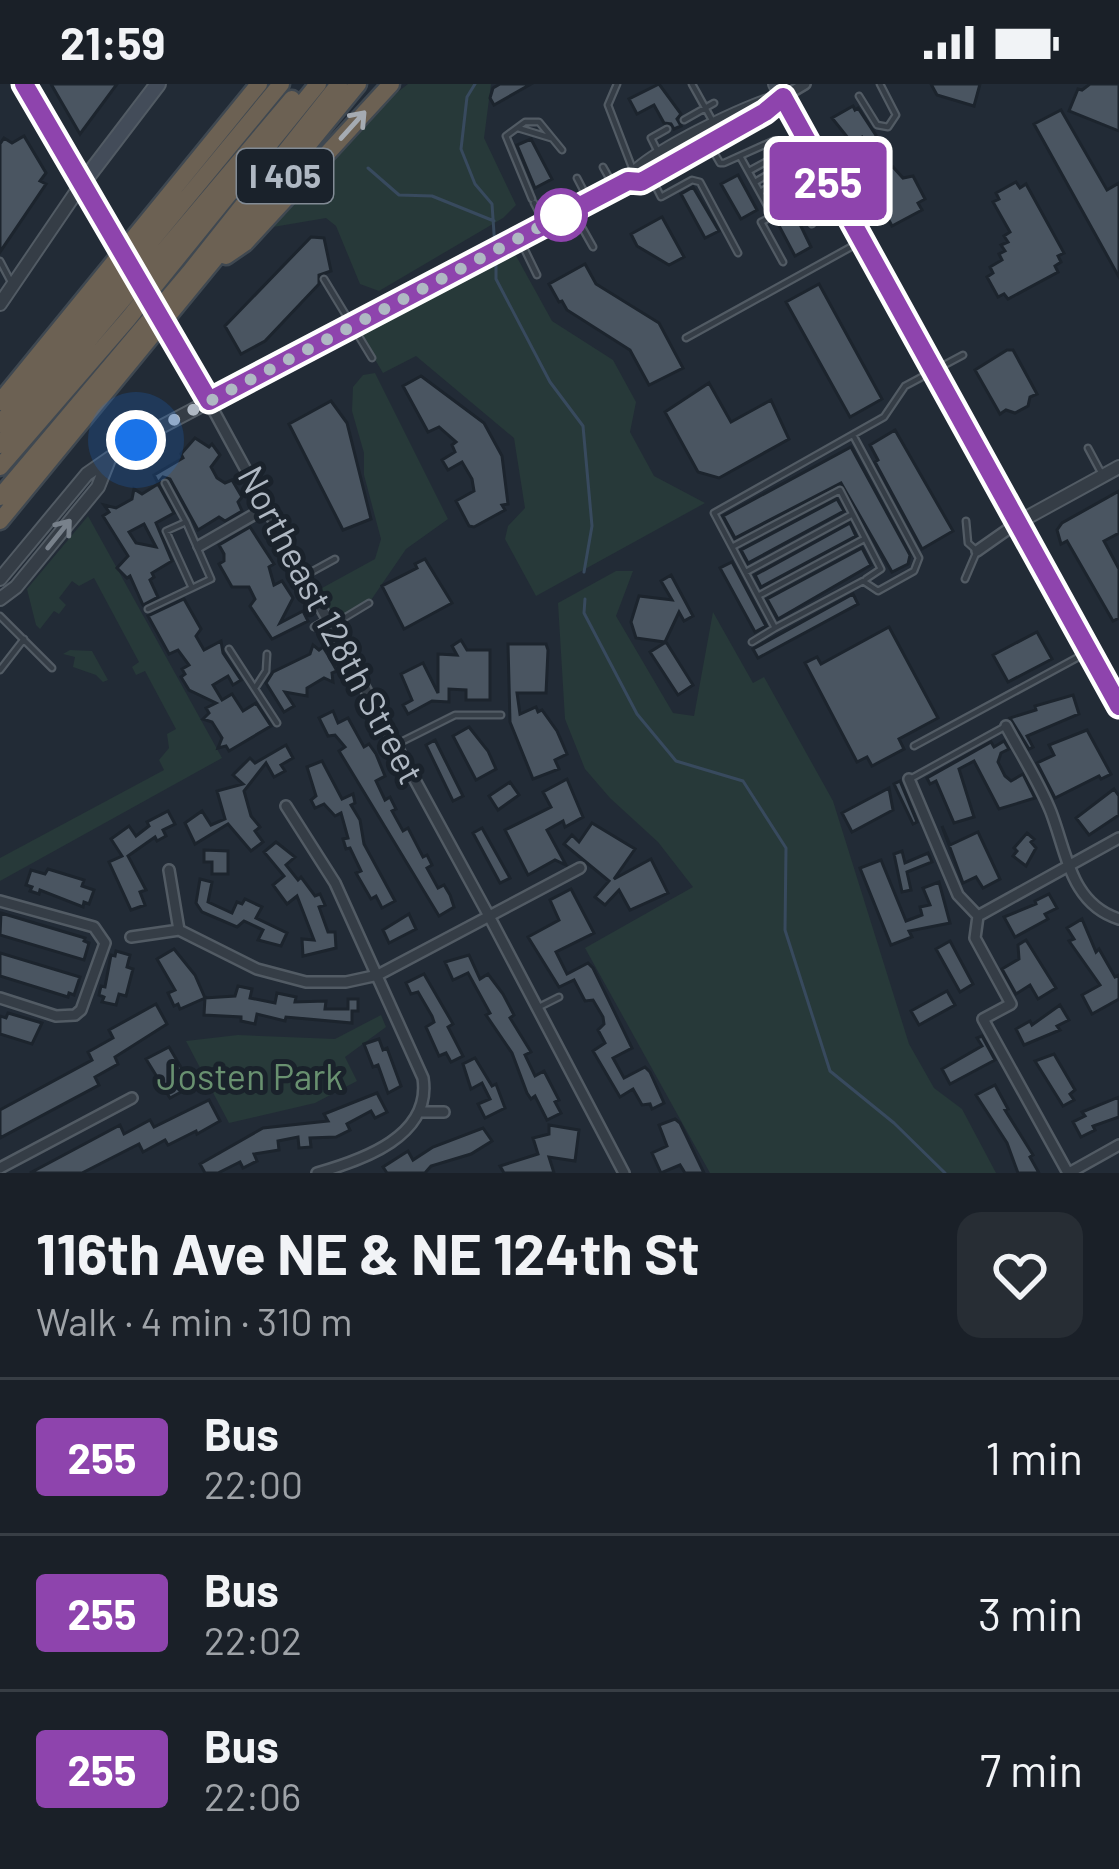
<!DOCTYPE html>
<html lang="en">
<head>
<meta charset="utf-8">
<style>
  :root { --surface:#1a2028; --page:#272d34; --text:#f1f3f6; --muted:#9fa3a8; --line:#383e45 }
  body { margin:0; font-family:Barlow,sans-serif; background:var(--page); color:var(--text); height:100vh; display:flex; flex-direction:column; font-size:45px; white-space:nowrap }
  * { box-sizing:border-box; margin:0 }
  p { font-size:39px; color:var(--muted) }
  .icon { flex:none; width:66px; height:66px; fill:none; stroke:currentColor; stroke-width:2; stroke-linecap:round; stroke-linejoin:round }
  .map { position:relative; height:1089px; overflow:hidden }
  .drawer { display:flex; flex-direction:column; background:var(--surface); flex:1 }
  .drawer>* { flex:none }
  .badge { padding:0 24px; border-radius:9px; font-size:42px; line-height:78px }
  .you { position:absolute; width:60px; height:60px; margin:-30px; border:9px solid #fff; border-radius:50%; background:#1a73e8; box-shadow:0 0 0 18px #1a73e833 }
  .map>.badge { position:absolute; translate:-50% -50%; box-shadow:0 0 0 6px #fff }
  .round { display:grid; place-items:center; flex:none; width:126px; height:126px; border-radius:24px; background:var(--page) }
  .summary { display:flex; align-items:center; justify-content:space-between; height:204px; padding:0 36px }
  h1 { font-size:57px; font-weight:700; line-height:90px }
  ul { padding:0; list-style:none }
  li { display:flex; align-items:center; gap:36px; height:156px; padding:0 36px; border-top:3px solid var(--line) }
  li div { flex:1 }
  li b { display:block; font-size:45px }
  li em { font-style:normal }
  li .badge { min-width:132px; font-weight:700; text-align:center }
  .status { display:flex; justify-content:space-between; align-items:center; height:84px; padding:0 60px; background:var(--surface); direction:ltr }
  .status svg { height:33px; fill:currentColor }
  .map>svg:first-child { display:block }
  .green { fill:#273939 }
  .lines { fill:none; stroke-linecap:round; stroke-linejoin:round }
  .stream { stroke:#384a5e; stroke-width:3 }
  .building { fill:#4a5561; stroke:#1c242d; stroke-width:3; fill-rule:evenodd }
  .service-casing { stroke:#525b64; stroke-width:9 }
  .minor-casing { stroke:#525b64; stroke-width:14 }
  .tertiary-casing { stroke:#525b64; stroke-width:16 }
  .secondary-casing { stroke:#525b64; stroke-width:18 }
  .motorway-casing { stroke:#3f4851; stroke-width:21 }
  .service { stroke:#353d46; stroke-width:4.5 }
  .minor { stroke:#353d46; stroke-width:9 }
  .tertiary { stroke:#353d46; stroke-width:12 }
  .secondary { stroke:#434c59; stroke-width:14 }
  .motorway { stroke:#6c6153; stroke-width:16 }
  .tertiary-bridge-casing { stroke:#525b64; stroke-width:16; stroke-linecap:butt }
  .tertiary-bridge { stroke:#353d46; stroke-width:12 }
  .oneway { stroke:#a5abb2 }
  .oneway2 { stroke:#78818b }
  .line-casing { stroke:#fff; stroke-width:27 }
  .line { stroke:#8e44ad; stroke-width:18 }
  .walk { stroke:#afb8c3; stroke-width:12; stroke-dasharray:0 21.6 }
  .stop-dot { fill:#fff; stroke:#8e44ad; stroke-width:6 }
  .labels { text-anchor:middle; stroke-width:10; stroke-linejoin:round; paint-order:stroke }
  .shield { fill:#1a222b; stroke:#828b95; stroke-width:3 }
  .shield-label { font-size:33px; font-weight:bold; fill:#afb8c3 }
  .street-label { font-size:36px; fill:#afb8c3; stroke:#1a222b }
  .park-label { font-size:36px; fill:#699170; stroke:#1a222b }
</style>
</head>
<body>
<div class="status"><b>21:59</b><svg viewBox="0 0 49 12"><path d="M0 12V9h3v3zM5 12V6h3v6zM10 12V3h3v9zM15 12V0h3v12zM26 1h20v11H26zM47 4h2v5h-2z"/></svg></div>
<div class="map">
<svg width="1119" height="1089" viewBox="0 0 1119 1089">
  <rect width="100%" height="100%" fill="#222b36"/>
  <path class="green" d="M408 0H491L484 54 516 121 503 134 379 207 360 200 336 142 326 134 273 143 386 17Z
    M509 159 552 237 613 276 636 318 630 348 654 392 705 419 536 512 505 455 508 442 525 424 514 354 416 272 383 289 354 240Z
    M375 289 448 435 406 465 369 519 331 542 313 509 375 475 381 455 364 391V369L352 327 353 303 363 291Z
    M88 432 222 674 0 797V774L164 686 159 676 169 664 167 650 176 645 145 587 136 591 132 583 139 578 94 494 79 502 72 497 59 514 66 521 59 530 54 527 40 545 36 541 27 505Z
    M616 487H633L616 532 673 629 694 632 713 528 753 599 764 593 833 717 909 960 934 1004 962 1025 996 1089H710L585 864 693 803 658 758 610 714 585 685 565 635 558 519Z
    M70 566 92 567 108 596 103 598 96 591 73 583 75 573 63 570Z
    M381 931 386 943 345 973 357 997 315 1019 229 1039 186 957 238 951 335 955Z"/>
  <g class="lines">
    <path class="stream" d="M475 0 467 13 461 65 475 100 492 120 495 164
      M368 84 399 111 432 112 494 137
      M496 173V195L550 298 583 342 592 442 584 488
      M585 515 584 529 637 630 676 677 743 697 786 764 785 846 830 987 894 1039 945 1089"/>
  </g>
  <path class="building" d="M51 0H117L80 50Z
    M500 0H531L494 21 490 14 493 4Z
    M659 0 681 30 677 35 681 42 674 45 671 40 664 39 654 21 637 30 629 15Z
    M931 0H980L974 22 937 11Z
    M1090 0H1119V47L1069 27 1078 5 1082 6Z
    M853 22 855 26 858 24 877 53 865 59 862 53 852 59 832 34Z
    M1061 26 1107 106 1119 99V193L1034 40Z
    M24 52 46 89 40 97 46 100 0 168V60L4 54 12 59Z
    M531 55 552 95 535 104 517 61Z
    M893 83 903 94 913 92 925 115 918 119 922 126 892 142 868 97Z
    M738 91 757 126 741 135 721 100Z
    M1016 98 1020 104 1026 100 1064 169 1058 172 1061 178 1055 182 1058 188 1008 215 1004 210 998 213 987 193 993 189 990 183 1002 176 999 170 1005 167 1001 161 1008 158 1004 152 1010 148 993 118 999 115 996 109Z
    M693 103 719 147 705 154 681 110Z
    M795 130 811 163 795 172 777 138Z
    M662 133 684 173 669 181 637 162 631 150Z
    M311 153 324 154 331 187 319 191V200L265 257 241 270 225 242Z
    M585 180 596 200 659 239 683 284 649 301 630 266 567 226 562 217 559 218 549 200Z
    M819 200 882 315 850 333 786 218Z
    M1007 266H1013L1037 310 1030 313 1028 322 1015 329 1006 326 1000 330 975 286Z
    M421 292 484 339 502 372 508 420 502 421 505 426 474 443 469 442 456 417 474 407 472 395 462 378 448 386 442 376 455 368 452 361 456 358 439 343 428 348 403 302Z
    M709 299 731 338 771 316 789 355 719 394 698 388 665 328Z
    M331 317 347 339 371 435 343 446 289 340Z
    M895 346 953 447 922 465 875 378 878 376 870 361Z
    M195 354 209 363 212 360 220 371 211 383 217 394 225 399 232 396 242 413 238 418 242 427 225 437 219 433 198 446 170 395 163 393 158 399 154 391 183 374 181 370Z
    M851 363 910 471 908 480 892 488 841 399 735 454 723 432Z
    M158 400 174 429 156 439 172 477 152 489 154 493 150 496 158 513 143 521 130 492 127 494 117 484 128 472 103 432 109 428 104 421 116 424 132 415 134 405 142 410ZM144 440 156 463 136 459 129 448Z
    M1119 407V449L1104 457 1119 485V534L1113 537 1067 457 1061 460 1057 446 1062 439Z
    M837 415 844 427 748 479 741 466Z
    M850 439 856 452 761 503 755 491Z
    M250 443 274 480 269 483 274 501 282 497 293 514 280 539 303 527 308 537 272 555 250 522 255 515 249 503H232L219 480 224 477V470L219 461Z
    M862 464 871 481 778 535 767 515Z
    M425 475 452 519 404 545 382 502 417 484 415 480Z
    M732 478 766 542 755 548 720 484Z
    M671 491 693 532 684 537 679 528 665 558 636 554 631 538 639 512 672 516 661 497Z
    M853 510 858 520 758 574 753 565Z
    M184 515 201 545 196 552 204 566 221 557 223 569 241 596 233 601 228 592 213 601 222 616 232 610 243 627 256 619 271 642 229 667 226 662 218 664 222 654 212 638 203 635 209 629 206 624 216 619 189 606 181 593 185 590 182 585 189 581 178 566 169 570 148 532Z
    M889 543 938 634 899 655 904 665 872 682 867 673 857 678 805 579 817 573 821 580Z
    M1037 548 1052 575 1008 598 993 571Z
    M461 556 467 566H490V616H466V606L449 605V618L432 617 408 630 403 621 412 616 401 590 423 579 438 609V570L457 571 452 562Z
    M666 558 693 601 678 611 650 568Z
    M508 560H546L548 566 546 609H517L520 630 536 623 538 628 542 626 557 647 567 670 555 676 559 685 533 695 510 638Z
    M313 561 319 566 323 563 328 571 337 587 332 589 333 598 324 594 307 604V612L285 608 294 622 284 628 266 599 273 588 310 570Z
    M1073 611 1079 630 1027 652 1033 663 1029 665 1010 634 1036 626 1035 622Z
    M333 627 338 639 348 634 364 663 369 660 376 670 385 692 376 697 385 716 390 713 396 725 392 727 403 747 408 744 423 773 427 771 432 781 427 784 438 804 444 801 450 811 454 823 439 832 339 667 345 663 335 651 328 652 319 634Z
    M469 643 488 667 496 685 476 696 453 652Z
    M1087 646 1111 690 1101 695 1099 692 1055 714 1037 679 1054 671 1049 661Z
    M435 656 463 712 453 717 426 661Z
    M1004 657 1009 665 1001 669 998 678 1005 692 1011 697 1023 690 1035 714 999 725 974 677 959 685 974 733 954 739 936 697 930 700 927 694 991 658 994 663Z
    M286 661 293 674 281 681 285 687 274 693 266 679 244 707 251 732 260 743 255 747 263 758 251 767 228 740 195 760 185 739 202 727 211 741 225 735 217 707 243 700 233 691 250 674 255 679Z
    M322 677 342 715 353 710 355 719 351 721 360 736 364 760 395 817 382 824 376 812 371 815 356 789 361 787 350 764 346 765 343 755 348 754 341 729 335 732 324 720 315 724 311 716 316 712 307 683Z
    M567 695 583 733 565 743 563 737 547 746 566 781 555 776 528 791 505 746 551 723 543 708Z
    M900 697 917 738 913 740 894 700Z
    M510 698 519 711 498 726 489 712Z
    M889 704 893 726 852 748 842 729Z
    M1114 705 1119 712V731L1089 751 1076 734Z
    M168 727 175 740 163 746 166 752 157 757 155 753 128 772 146 806 140 808 145 821 131 826 109 778 122 772 111 755 129 742 136 752 149 742 147 738Z
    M592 739 635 765 614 795 651 775 668 809 630 826 619 806 605 821 595 813 609 797 564 760 572 751 579 758Z
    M942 742 950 761 978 748 1000 795 983 804 976 793 963 799Z
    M482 744 510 794 500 799 473 749Z
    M1027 749 1034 755 1031 758 1036 764 1026 782 1013 772 1017 767 1014 764Z
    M276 758 295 773 286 781 298 796 301 793 315 812 320 810 325 821 319 823 328 848H335L336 864 303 872 302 855 314 856 297 812 287 820 273 801 284 792 264 768Z
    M204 766 228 767V790H212V778H204Z
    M902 767 905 779 928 769 932 778 907 788 911 806 902 808 894 770Z
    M881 776 906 837 922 831 920 823 930 821 923 804 939 798 950 839 909 847 912 853 891 861 860 784Z
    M48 785 84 796 82 802 94 806 89 820 84 818 83 823 40 806 39 810 30 807 32 803 26 801 31 786 45 790Z
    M200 795 212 798 208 818 232 829 237 818 242 820 245 815 262 823 256 834 287 849 281 862 258 856 263 846 244 837 237 843 202 828 196 819Z
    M571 805 594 849 556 868 567 890 588 879 593 884 632 964 613 974 624 994 645 983 650 988 664 1019 652 1025 650 1020 642 1021 633 1005 620 1013 593 967 605 959 598 946 604 940 603 933 593 916 585 917 574 896 559 903 528 853 559 836 550 816Z
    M1049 810 1057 824 1045 830 1048 835 1015 853 1004 833 1036 820 1035 817Z
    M1 829 85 854 84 857 89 859 84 876 0 851Z
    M409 830 416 845 389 859 383 846Z
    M1082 835 1096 868 1099 865 1115 893 1119 891V915L1092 930 1082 911 1100 901 1069 857 1074 855 1067 844Z
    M1026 856 1056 904 1038 915 1030 901 1016 910 1002 885 1019 875 1018 861Z
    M950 857 973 900 960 908 936 865Z
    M174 865 195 891 205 914 235 912 238 902 252 905 250 914 275 919 277 909 296 913 295 918 326 917 325 925H348V915H358V927H352V939L286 933 285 937 257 930 255 940 241 937V933L204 931 205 914 180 925 178 920 174 922 168 909 175 906 157 875Z
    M116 867 130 871 127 883 133 885 126 912 119 910 116 921 102 918 104 913 99 911 101 902 105 903 111 871 115 872Z
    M0 869 80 893 74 911 69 909 68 913 0 892Z
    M469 871 480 895 488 890 503 910 514 931 510 934 531 968 525 971 535 992 544 987 559 1016 555 1018 561 1029 547 1036 535 1012 531 1015 527 1009 512 969 486 931 490 929 468 889 453 896 445 878Z
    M424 890 453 940 448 943 463 972 451 978 446 969 439 972 426 943 434 938 432 932 418 908 411 910 406 899Z
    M947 907 955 921 919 941 911 927Z
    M156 920 167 940 115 973 118 980 95 993 99 1001 0 1054V1026L92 976 88 968 113 954 109 946Z
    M1060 921 1069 936 1057 942 1060 946 1024 961 1016 945 1030 937 1032 941Z
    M8 929 42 939 32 960 0 950V932L6 934Z
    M982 952 995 976 950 1000 942 985 982 962 977 954Z
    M379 955 383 966 387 964 401 1002 388 1009 378 981 373 983 364 960Z
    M169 963 192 1002 170 1014 146 975Z
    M1054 970 1075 1006 1070 1010 1074 1016 1063 1022 1035 977Z
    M475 974 492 1002 496 1000 505 1024 485 1034 478 1020 490 1015 482 999 471 1005 463 980Z
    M995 1001 1008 1025 1005 1026 1033 1071 1030 1073 1039 1089H1018L1007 1059 976 1011Z
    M377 1009 387 1028 375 1034 371 1027 347 1040 350 1046 336 1053 310 1054 311 1063 299 1064 298 1053 278 1057 279 1066 254 1070 257 1077 243 1084 240 1078 218 1089H205L200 1080 263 1044 328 1037 324 1030Z
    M1119 1013V1033L1093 1042 1095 1046 1081 1053 1073 1038 1085 1032 1082 1028Z
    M209 1016 220 1037 197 1050 196 1047 168 1061 165 1056 143 1068 139 1060 82 1089H30L120 1041 124 1050 150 1036 154 1043Z
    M675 1035 680 1039 704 1089H685L680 1081 661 1089 652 1069 667 1062 659 1041Z
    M549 1041 579 1046 575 1077 549 1073 554 1089H504L500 1082 538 1070 533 1054 549 1050Z
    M483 1044 492 1057 471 1070 431 1082 425 1089H387L383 1083 408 1067 413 1076 433 1063Z"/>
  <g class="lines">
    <g class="service-casing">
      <path id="service" d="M617 0 608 21 633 86
        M692 0 712 36
        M859 12 877 41 888 43 896 31 880 0
        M684 36 714 19
        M518 44 551 54
        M709 60 720 79H724L773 57 806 117 812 140
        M659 70 651 54 667 45
        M741 74 773 132 828 108
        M603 83 612 99
        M749 87 780 70
        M577 94 589 117
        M652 95 661 113 692 96 700 98 738 169
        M833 96 875 72
        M755 98 786 80
        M760 108 792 90
        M532 115 506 52 525 38H539L562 66
        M534 119 545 140
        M767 120 798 102
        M575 131 593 163
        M773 132 761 138 783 178
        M521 158 537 191
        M0 177 10 196
        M324 195 372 274
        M686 254 860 158
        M1088 364 1103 392
        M165 399 186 438
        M732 463 840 406 881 485 866 495
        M746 488 851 431
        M304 492 335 475
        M965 495 977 467 968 459 966 437
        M758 512 864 455
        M148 525 211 495 186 438 166 447 192 504
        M0 532 52 584
        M331 542 369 519
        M314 543 328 535
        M775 544 863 497 878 507 914 487 919 474 853 351
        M752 558 775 544 714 429 884 333 905 302 963 271
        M229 565 277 639
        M0 586 24 555
        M255 604 266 587 267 570
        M395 661 455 631H501
        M914 662 1084 570
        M912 694 1006 642
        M537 924 559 913"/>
    </g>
    <g class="minor-casing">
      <path id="minor" d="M783 13 805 0
        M209 318 489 832 624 1089
        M199 462 267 423
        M977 467 1017 439
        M1006 642C1021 670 1039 698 1051 728 1067 770 1071 820 1119 835
        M909 695 958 811 978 832 975 854 1011 920 983 935 1068 1089
        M286 722 335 799 423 994C432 1052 363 1076 317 1089
        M169 786 179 846
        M0 817 94 843 105 859 81 926 75 931 56 932 0 914
        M978 832 1119 754
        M131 853 179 846 257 885 306 898H346L378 891 580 784
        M421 1028H444
        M0 1084 132 1014
        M1069 1089 1119 1061"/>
    </g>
    <g class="tertiary-casing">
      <path id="tertiary" d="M24 0 104 139
        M628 97C637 74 755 17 782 13
        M0 220 81 101
        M184 277 209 318
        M1017 439 1119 383
        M0 495 87 390 136 356 628 97 641 98 765 28 783 13
        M0 515 16 503 98 403 108 378"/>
    </g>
    <g class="secondary-casing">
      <path id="secondary" d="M776 0 1119 622
        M81 101 158 0"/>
    </g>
    <g class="motorway-casing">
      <path id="motorway" d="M226 172 245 159 391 0
        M0 318 259 0
        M0 340 281 0
        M0 361 292 15
        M0 383 128 235 318 0
        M0 413 189 189 339 0
        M0 437 358 0"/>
    </g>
    <use href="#service" class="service"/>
    <use href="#minor" class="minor"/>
    <use href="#tertiary" class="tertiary"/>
    <use href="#secondary" class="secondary"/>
    <use href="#motorway" class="motorway"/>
    <g class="tertiary-bridge-casing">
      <path id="tertiary-bridge" d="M104 139 138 198
        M146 211 184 277"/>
    </g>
    <use href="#tertiary-bridge" class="tertiary-bridge"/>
  </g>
  <defs><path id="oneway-shaft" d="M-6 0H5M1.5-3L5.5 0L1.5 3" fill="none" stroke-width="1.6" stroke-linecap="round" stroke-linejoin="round" transform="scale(3)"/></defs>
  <use class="oneway" href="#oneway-shaft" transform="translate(353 41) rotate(-48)"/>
  <use class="oneway2" href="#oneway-shaft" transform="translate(59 450) rotate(-51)"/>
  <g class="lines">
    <g class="line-casing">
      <path id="line" d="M24 0 209 317 628 97 641 98 765 28 783 13 1119 622"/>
    </g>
    <use href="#line" class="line"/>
    <path class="walk" d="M136 356 572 126 561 131"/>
  </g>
  <circle class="stop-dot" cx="561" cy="131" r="24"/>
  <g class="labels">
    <rect class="shield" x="237" y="65" width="96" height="54" rx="9"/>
    <g class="shield-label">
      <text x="285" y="104">I 405</text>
    </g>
    <g class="street-label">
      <text transform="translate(331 541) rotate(62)" y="13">Northeast 128th Street</text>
    </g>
    <g class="park-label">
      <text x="250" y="1006">Josten Park</text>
    </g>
  </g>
</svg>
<div class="you" style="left:136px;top:356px"></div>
<b class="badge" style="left:828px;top:97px;background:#8e44ad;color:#fff">255</b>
</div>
<section class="drawer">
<div class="summary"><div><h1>116th Ave NE &amp; NE 124th St</h1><p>Walk · 4 min · 310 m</p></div><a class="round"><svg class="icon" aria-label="heart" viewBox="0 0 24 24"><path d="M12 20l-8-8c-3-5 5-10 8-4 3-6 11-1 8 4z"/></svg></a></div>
<ul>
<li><span class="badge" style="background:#8e44ad;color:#fff">255</span><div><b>Bus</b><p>22:00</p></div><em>1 min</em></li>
<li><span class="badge" style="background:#8e44ad;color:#fff">255</span><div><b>Bus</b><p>22:02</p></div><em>3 min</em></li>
<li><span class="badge" style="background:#8e44ad;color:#fff">255</span><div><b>Bus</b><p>22:06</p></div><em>7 min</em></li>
</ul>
</section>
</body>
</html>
